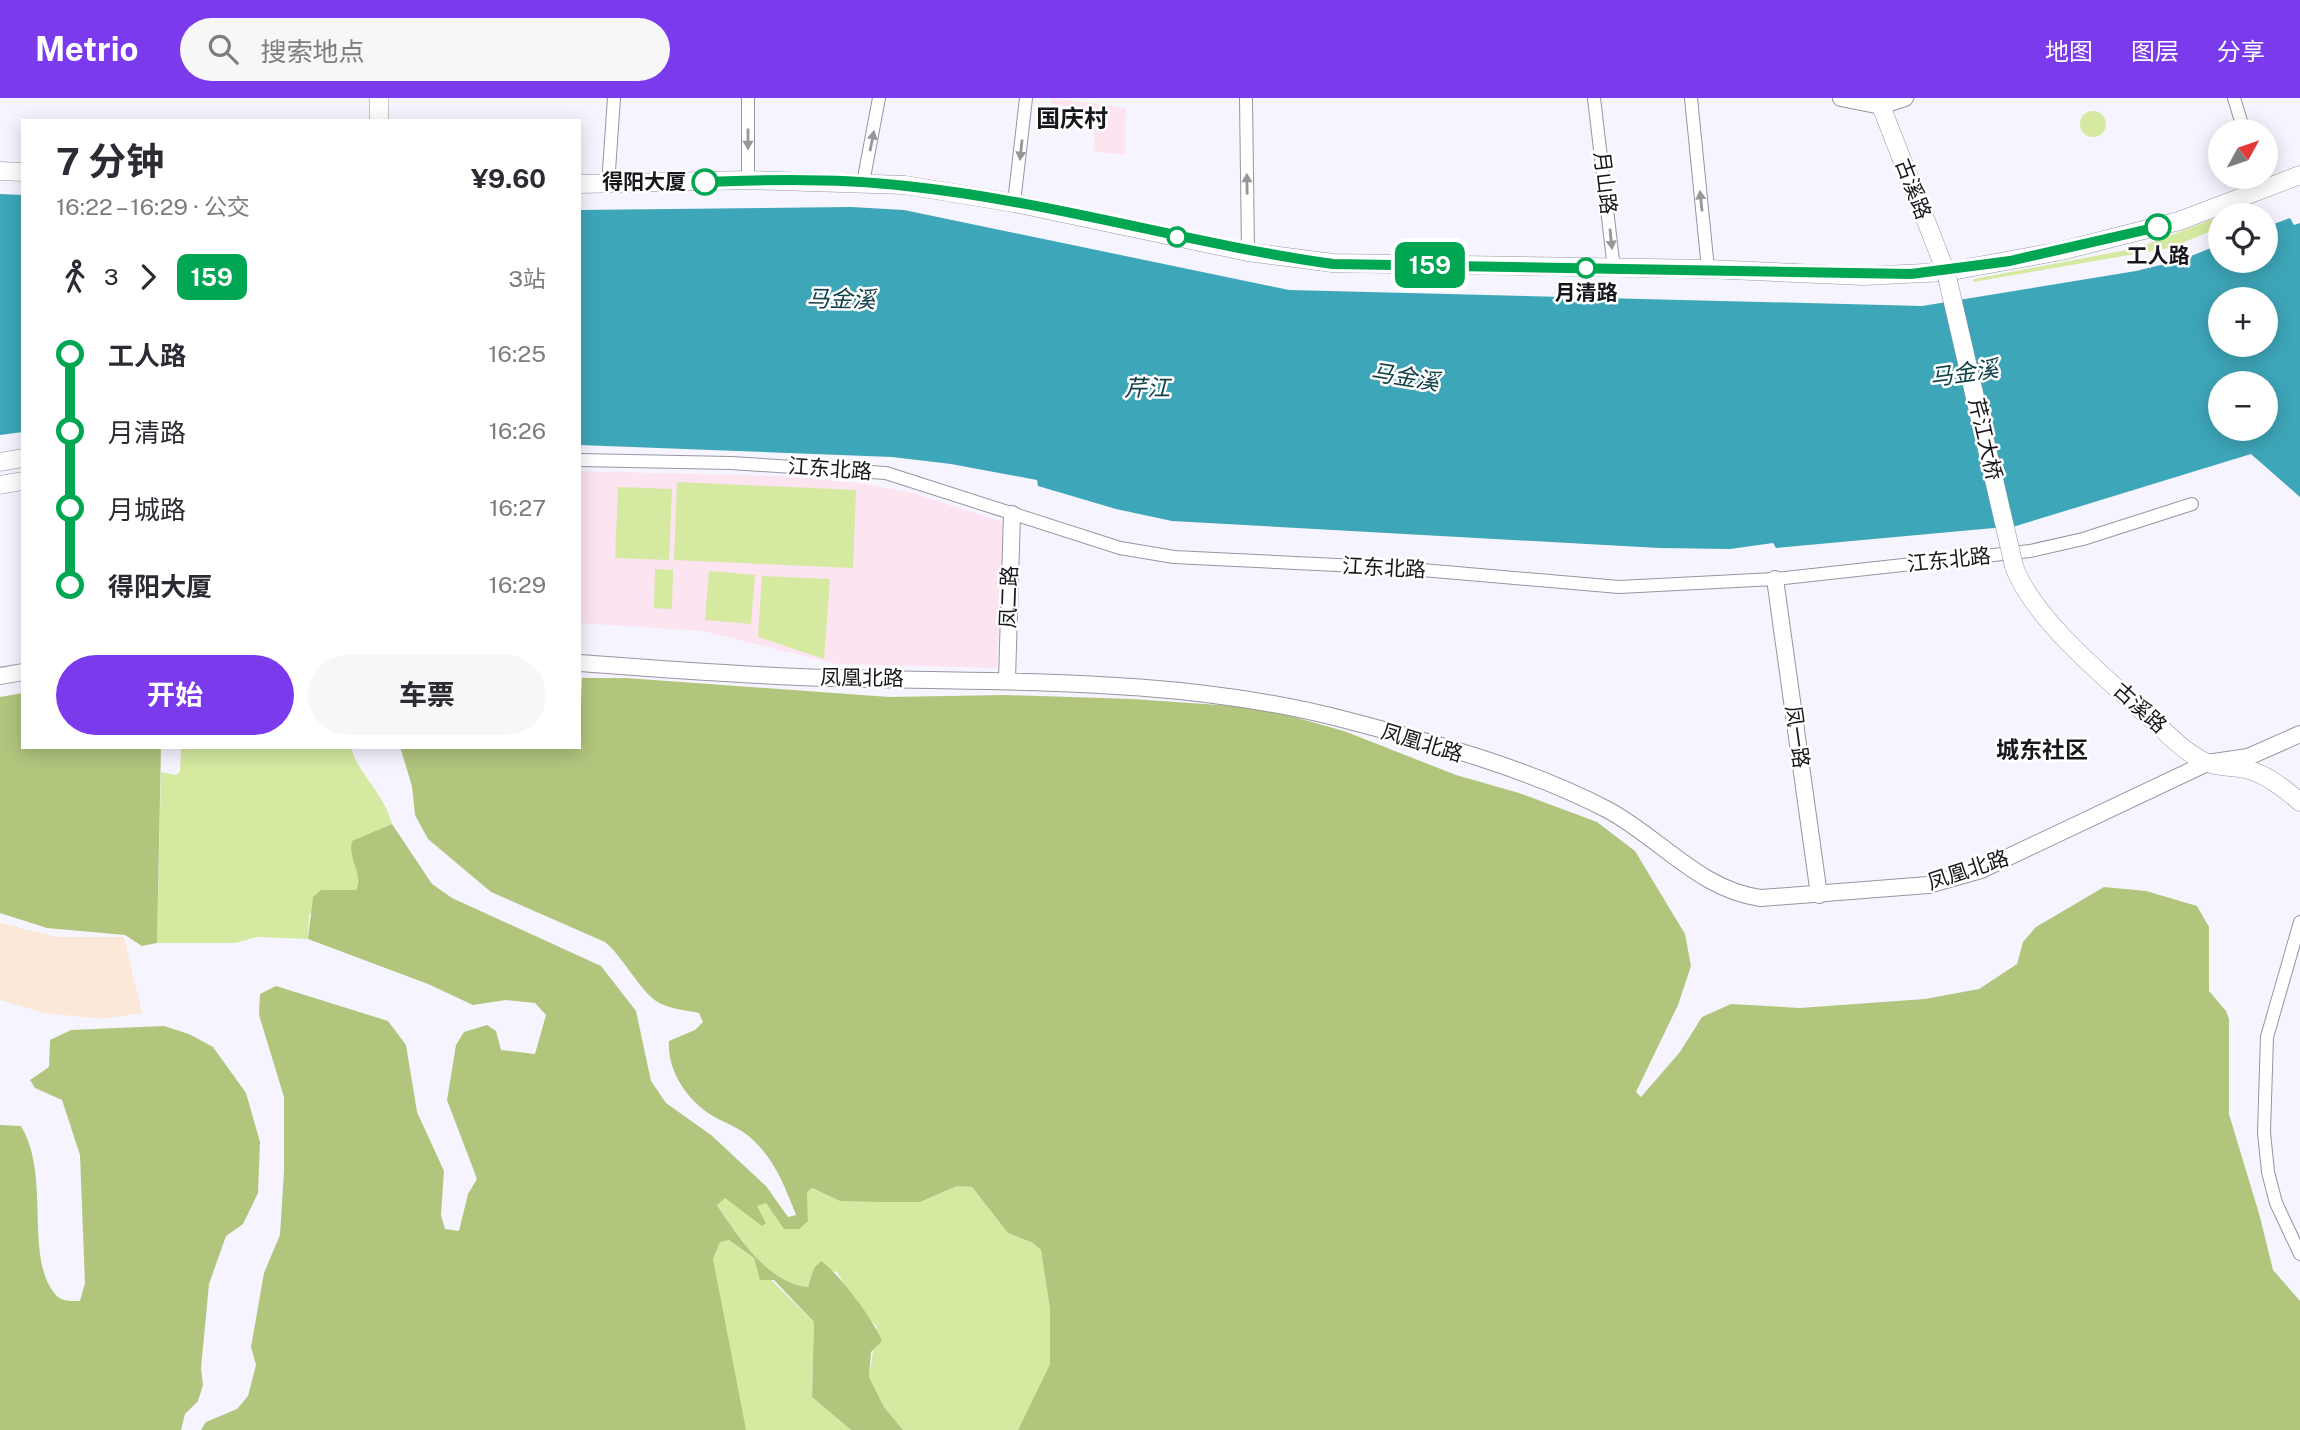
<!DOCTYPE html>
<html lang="zh">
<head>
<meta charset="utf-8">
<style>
  :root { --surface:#fff; --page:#f7f7f7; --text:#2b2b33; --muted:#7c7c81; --accent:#7c3aed }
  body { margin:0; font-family:"Public Sans","Noto Sans SC",sans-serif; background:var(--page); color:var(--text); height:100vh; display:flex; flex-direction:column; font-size:26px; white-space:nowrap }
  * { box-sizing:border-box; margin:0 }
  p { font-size:23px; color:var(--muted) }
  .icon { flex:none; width:38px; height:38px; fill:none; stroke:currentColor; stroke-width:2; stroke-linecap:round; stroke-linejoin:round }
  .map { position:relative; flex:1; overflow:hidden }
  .drawer { position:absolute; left:21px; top:21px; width:560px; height:630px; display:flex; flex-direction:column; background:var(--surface); border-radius:0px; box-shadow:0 4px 18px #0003 }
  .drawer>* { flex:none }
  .badge { padding:0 14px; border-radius:10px; font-size:24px; line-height:46px }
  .needle { width:46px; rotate:50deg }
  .buttons { position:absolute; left:2208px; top:21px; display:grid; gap:14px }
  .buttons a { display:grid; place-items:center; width:70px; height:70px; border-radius:50%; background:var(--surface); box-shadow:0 4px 18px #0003; font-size:35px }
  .map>.badge { position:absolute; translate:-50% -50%; box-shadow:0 0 0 4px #fff }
  .legs { display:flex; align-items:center; gap:10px; height:77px; padding:0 35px; font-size:23px }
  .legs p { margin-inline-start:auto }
  .summary { display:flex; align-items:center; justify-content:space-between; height:119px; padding:0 35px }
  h1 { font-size:38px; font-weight:700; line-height:52px }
  .action { display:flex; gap:14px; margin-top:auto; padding:14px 35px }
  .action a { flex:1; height:80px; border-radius:42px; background:var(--accent); color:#fff; font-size:28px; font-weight:700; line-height:80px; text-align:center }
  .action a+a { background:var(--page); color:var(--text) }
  ul { padding:0 35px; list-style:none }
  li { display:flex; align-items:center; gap:24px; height:77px; font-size:26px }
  li i { display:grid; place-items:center; width:10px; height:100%; margin:0 9px; background:currentColor }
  li i::after { content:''; width:18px; height:18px; margin:-9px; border:5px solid; border-radius:50%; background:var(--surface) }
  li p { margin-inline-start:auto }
  li:first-child i { background:linear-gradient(#0000 50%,currentColor 0) }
  li:last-child i { background:linear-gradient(currentColor 50%,#0000 0) }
  header { display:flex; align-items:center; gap:42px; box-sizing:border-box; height:98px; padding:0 35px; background:var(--accent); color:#fff }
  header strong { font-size:33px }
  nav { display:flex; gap:38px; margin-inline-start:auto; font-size:24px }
  .search { width:490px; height:63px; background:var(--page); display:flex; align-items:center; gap:18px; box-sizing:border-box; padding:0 24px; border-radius:38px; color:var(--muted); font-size:26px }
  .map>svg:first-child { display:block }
  .commercial { fill:#fbe8d8 }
  .education { fill:#fce4f0 }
  .green { fill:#d5e9a0 }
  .forest { fill:#b1c57d }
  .water { fill:#3ea6b9; fill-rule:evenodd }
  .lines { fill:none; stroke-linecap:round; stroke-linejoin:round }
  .minor-casing { stroke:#9795a1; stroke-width:14 }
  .tertiary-casing { stroke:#9795a1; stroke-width:18 }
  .secondary-casing { stroke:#9795a1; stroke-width:19 }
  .minor { stroke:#fff; stroke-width:12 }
  .tertiary { stroke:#fff; stroke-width:16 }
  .secondary { stroke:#fff; stroke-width:18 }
  .secondary-bridge-casing { stroke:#9795a1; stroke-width:19; stroke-linecap:butt }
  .secondary-bridge { stroke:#fff; stroke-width:18 }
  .oneway { fill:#979799 }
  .line-1-casing { stroke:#fff; stroke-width:16 }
  .line-1 { stroke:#00a651; stroke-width:10 }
  .stop-1-dot { fill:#fff; stroke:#00a651; stroke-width:3.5 }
  .labels { text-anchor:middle; stroke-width:5; stroke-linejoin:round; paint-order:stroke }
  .stop-label { font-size:21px; font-weight:bold; fill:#18171c; stroke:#fff }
  .street-label { font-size:21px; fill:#18171c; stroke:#fff }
  .water-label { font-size:23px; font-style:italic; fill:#124049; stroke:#fff }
  .neighbourhood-label { font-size:23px; font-weight:bold; fill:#18171c; stroke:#fff }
  .quarter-label { font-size:24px; font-weight:bold; fill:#18171c; stroke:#fff }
</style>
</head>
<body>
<header>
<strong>Metrio</strong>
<div class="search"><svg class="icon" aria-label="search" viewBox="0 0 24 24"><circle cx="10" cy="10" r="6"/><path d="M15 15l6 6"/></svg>搜索地点</div>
<nav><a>地图</a><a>图层</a><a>分享</a></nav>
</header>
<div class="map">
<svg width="2300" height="1332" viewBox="0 0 2300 1332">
  <rect width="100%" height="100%" fill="#f6f4ff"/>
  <path class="commercial" d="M0 825 57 839H124L142 915 101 921 45 915 0 902Z"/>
  <path class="education" d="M1051 0 1126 10 1125 57 1094 53 1095 12 1051 6Z
    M579 373 777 378 859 385 912 395 1003 424 997 570 837 566 703 533 579 525Z"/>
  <path class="green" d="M2080 26a13 13 0 1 1 26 0a13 13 0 1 1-26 0Z
    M2221 118V129L2170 150 1973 184 1974 181 2137 150Z
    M677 384 856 392 853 470 674 462Z
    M618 389 672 391 669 462 615 460Z
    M655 471 673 472 672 511 654 510Z
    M709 473 755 477 751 526 705 522Z
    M762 478 830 481 824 561 758 539Z
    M181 649H351C357 675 383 693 392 726L352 744 359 780 356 792 309 816 308 841 257 839 235 845H157L161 674 176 677 180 673Z
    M957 1088 972 1089 1008 1135 1033 1145 1041 1152 1050 1211V1266L1018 1332H903L884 1309 869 1279 877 1229 856 1205 837 1174 814 1170 808 1189C767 1185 738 1138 717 1106L725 1100 735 1107 766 1105 784 1130 808 1123 807 1094 811 1090 840 1103 920 1104Z
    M729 1142 754 1160 759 1170 814 1224 812 1299 851 1332H746L742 1328 713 1161 720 1144Z"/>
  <path class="forest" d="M582 580H626L889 599 1005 597 1132 601 1262 610 1344 633 1456 677 1519 695 1597 724 1635 753 1685 836 1691 868 1678 907 1636 994 1641 999 1680 954 1702 919 1731 906 1800 910 1925 901 1979 891 2017 866 2023 844 2036 829 2104 789 2146 793 2197 808 2209 829V893L2226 913 2229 921V1016L2260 1119 2273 1172 2300 1203V1332H1018L1050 1266V1211L1041 1152 1033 1145 1008 1135 972 1089 957 1088 920 1104H881L840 1103 812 1090 807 1094 808 1123 799 1131H784L766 1105 757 1108 766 1125 762 1128 725 1100 717 1107C738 1138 767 1185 808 1189L814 1170 821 1163C838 1174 875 1224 882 1243L871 1254 869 1279 884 1309 903 1332H851L812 1299 814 1224 774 1182H760L754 1160 729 1142 720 1144 713 1161 746 1332H201L206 1324 237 1311 248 1298 256 1267 251 1249 264 1175 280 1137 284 1073V999L259 917 260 896 276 888 388 923 406 947 417 1014 444 1073 441 1117 445 1131 459 1133 468 1096 477 1081 447 1002 456 947 464 934 487 927 496 933 501 952 535 956 546 917 535 905 506 902 473 907 428 886 308 841 313 799 321 792H356C364 775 347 761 352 743L392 726 432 786 452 800 601 868 636 913 651 983 666 1005 711 1037 766 1088 788 1119 796 1117C785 1089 776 1064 754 1043 741 1029 723 1025 708 1015 685 999 667 971 669 943L695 932 703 924 699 915C685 912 668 911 656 903 638 890 624 860 605 844L491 794 428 741 415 717 412 688 400 649H579Z
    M23 595V649H161L157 845 142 848 125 837 47 830 0 815V599Z
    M164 928 189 936 213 949 246 995 260 1044 258 1095 243 1126 226 1138 209 1186 201 1270 203 1287 198 1303 185 1316 181 1332H0V1027L21 1028C51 1077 24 1159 55 1196 61 1204 72 1203 80 1203L85 1185 80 1057 62 1002 35 990 30 982 49 969 50 942 71 932Z"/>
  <path class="water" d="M0 96 23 97V334L0 337Z
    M851 109 904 112 1289 192 1922 208 2136 173 2181 162 2221 146V163H2266V129L2290 120 2294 127 2300 125V399L2251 356 2016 428 1776 450 1773 445 1730 451 1659 450 1172 423 1116 411 1038 388 1037 382 951 366 892 359 579 347V112ZM2221 201H2266V247H2221ZM2221 285H2266V331H2221Z"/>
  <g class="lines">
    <g class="minor-casing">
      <path id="minor" d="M748 0V82
        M1246 0 1248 154
        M1594 0 1614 171
        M1691 0 1708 171
        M2234 0 2244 33
        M863 85 879 0
        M608 87 614 0
        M1014 105 1026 0
        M579 362 731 365 886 375 1120 450 1174 459 1399 470 1619 489 1775 481 2030 453 2083 441 2192 406
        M2300 824 2267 939 2264 1034 2268 1074 2276 1105 2300 1156"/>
    </g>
    <g class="tertiary-casing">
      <path id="tertiary" d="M1841 0 1881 8 1905 0
        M1775 481 1819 797
        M579 565C663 571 747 578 832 580 1003 585 1179 578 1346 622 1434 645 1528 670 1608 712 1660 740 1700 792 1761 800L1928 787 1981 772 2207 665 2248 659 2300 636
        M0 578 23 574
        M1007 581 1012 416"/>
    </g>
    <g class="secondary-casing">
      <path id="secondary" d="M1881 8 1946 174
        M379 23V0
        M0 73 23 74
        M579 86 748 82 905 87 1014 105 1248 154 1333 165 1708 171 1863 178 1946 174 2061 153 2179 123 2300 77
        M0 364 23 360
        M0 387 23 383
        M2014 468C2032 520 2108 582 2149 619 2166 634 2183 653 2203 663 2217 670 2231 668 2245 671 2265 675 2285 691 2300 704"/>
    </g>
    <use href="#minor" class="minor"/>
    <use href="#tertiary" class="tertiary"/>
    <use href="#secondary" class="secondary"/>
    <g class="secondary-bridge-casing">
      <path id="secondary-bridge" d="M1946 174 2014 468"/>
    </g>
    <use href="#secondary-bridge" class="secondary-bridge"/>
  </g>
  <defs><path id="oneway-solid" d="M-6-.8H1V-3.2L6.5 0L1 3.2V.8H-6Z" transform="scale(1.75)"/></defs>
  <g class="oneway">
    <use href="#oneway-solid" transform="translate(748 41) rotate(90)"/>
    <use href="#oneway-solid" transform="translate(872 43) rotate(-79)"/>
    <use href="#oneway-solid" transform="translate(1021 52) rotate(96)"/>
    <use href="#oneway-solid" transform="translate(1247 86) rotate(-91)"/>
    <use href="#oneway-solid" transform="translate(1701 103) rotate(-96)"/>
    <use href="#oneway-solid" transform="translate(1611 141) rotate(84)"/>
  </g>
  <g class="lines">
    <g class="line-1-casing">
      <path id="line-1" d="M705 84C771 81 841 80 906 88 1050 103 1190 146 1333 166L1911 176 2010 163 2158 129"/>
    </g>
    <use href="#line-1" class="line-1"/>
  </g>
  <g class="stop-1-dot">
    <circle cx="705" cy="84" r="12"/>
    <circle cx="2158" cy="129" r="12"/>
    <circle cx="1177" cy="139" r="9"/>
    <circle cx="1586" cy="170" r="9"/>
  </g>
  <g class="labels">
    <g class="stop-label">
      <text x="686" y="91" text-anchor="end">得阳大厦</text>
      <text x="2158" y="165">工人路</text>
      <text x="1586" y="202">月清路</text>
    </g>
    <g class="street-label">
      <text transform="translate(1605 85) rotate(83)" y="7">月山路</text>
      <text transform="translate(1913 91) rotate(69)" y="7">古溪路</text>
      <text transform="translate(1985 341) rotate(77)" y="7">芹江大桥</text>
      <text transform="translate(830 371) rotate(4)" y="7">江东北路</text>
      <text transform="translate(1949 462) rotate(-6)" y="7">江东北路</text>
      <text transform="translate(1384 470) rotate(3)" y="7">江东北路</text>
      <text transform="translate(1009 499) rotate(-88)" y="7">凤二路</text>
      <text transform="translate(862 580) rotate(1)" y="7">凤凰北路</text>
      <text transform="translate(2140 610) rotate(42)" y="7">古溪路</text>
      <text transform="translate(1797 639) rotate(82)" y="7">凤一路</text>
      <text transform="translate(1422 645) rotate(17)" y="7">凤凰北路</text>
      <text transform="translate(1968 772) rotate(-18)" y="7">凤凰北路</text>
    </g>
    <g class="water-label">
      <text transform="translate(841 201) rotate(1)" y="8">马金溪</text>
      <text transform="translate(1964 275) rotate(-8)" y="8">马金溪</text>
      <text transform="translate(1405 279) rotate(9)" y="8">马金溪</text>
      <text x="1147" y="298">芹江</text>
    </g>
    <g class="neighbourhood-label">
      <text x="2042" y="660">城东社区</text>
    </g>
    <g class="quarter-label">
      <text x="1072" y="29">国庆村</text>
    </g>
  </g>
</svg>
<div class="buttons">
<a><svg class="needle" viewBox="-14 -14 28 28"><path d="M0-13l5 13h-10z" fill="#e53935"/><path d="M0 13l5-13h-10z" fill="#7c7c81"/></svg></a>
<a><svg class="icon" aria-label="locate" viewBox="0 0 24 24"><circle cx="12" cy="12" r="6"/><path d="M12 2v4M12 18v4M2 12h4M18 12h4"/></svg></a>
<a>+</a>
<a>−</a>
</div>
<b class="badge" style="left:1430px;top:167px;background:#00a651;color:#fff">159</b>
<section class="drawer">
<div class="summary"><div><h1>7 分钟</h1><p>16:22 – 16:29 · 公交</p></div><b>¥9.60</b></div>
<div class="legs"><svg class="icon" aria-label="walk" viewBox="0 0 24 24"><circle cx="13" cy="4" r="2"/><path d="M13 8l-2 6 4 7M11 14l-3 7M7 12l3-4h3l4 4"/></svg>3<svg class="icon" aria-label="forward" viewBox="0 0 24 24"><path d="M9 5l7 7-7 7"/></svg><b class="badge" style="background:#00a651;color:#fff">159</b><p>3站</p></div>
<ul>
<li><i style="color:#00a651"></i><b>工人路</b><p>16:25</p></li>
<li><i style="color:#00a651"></i><span>月清路</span><p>16:26</p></li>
<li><i style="color:#00a651"></i><span>月城路</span><p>16:27</p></li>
<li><i style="color:#00a651"></i><b>得阳大厦</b><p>16:29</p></li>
</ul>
<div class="action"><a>开始</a><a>车票</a></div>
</section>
</div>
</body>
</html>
